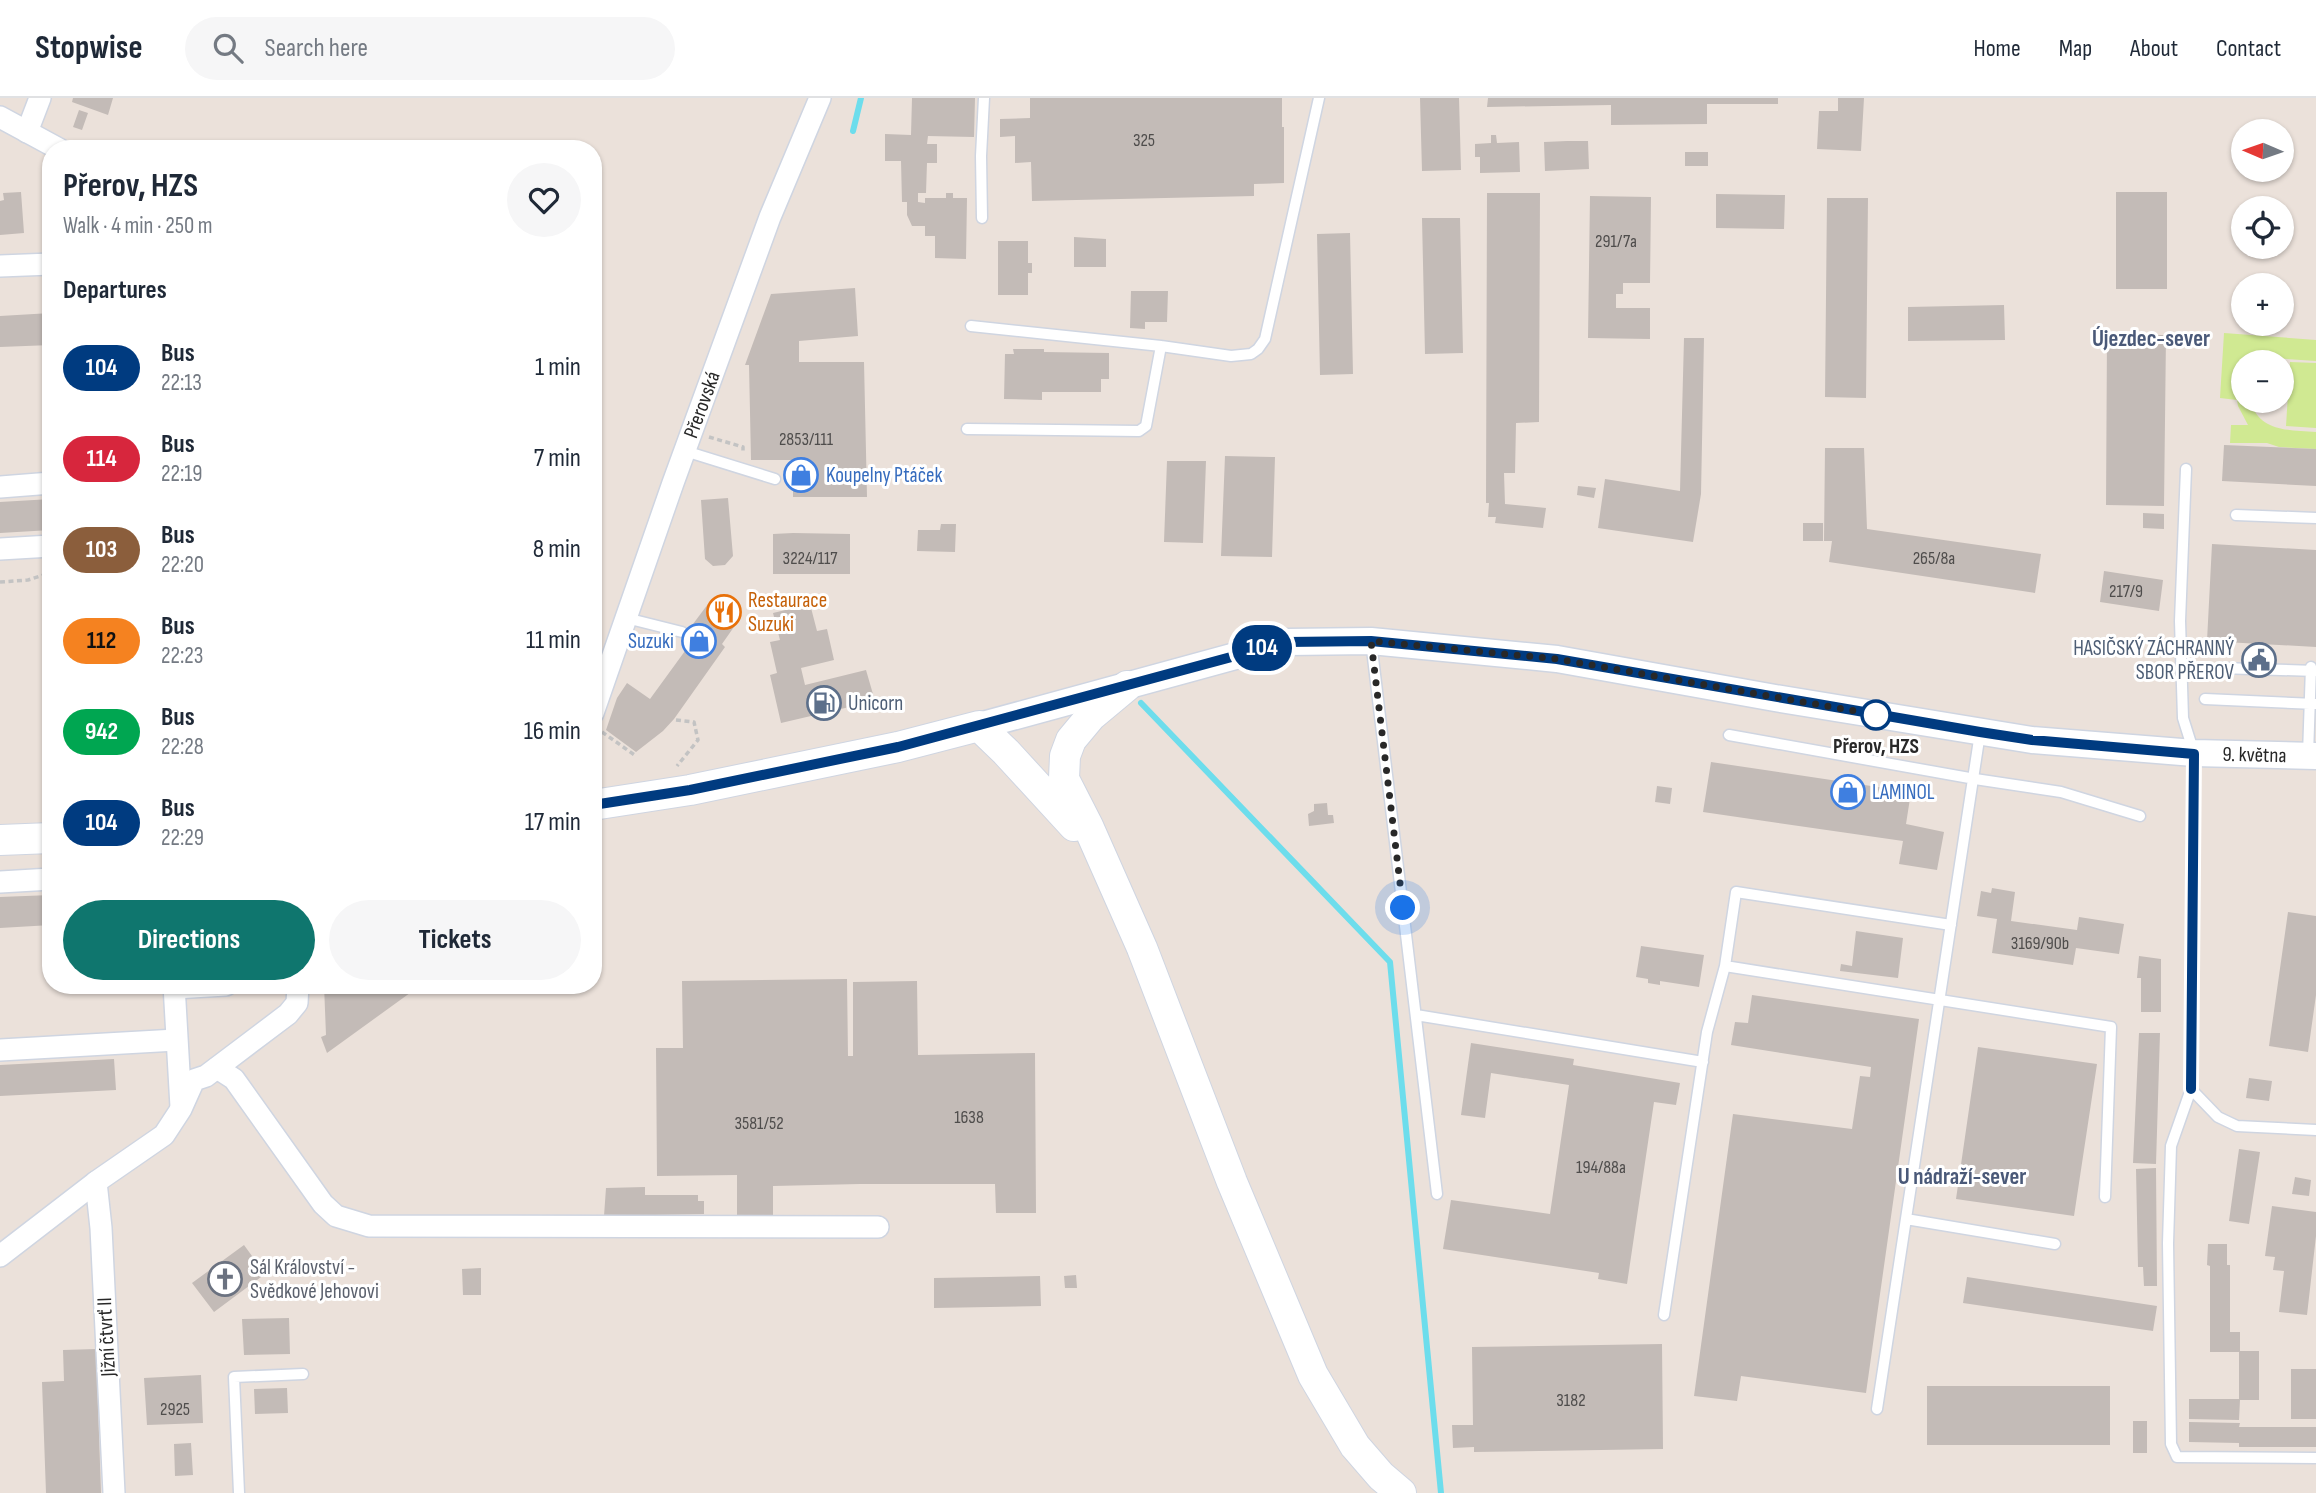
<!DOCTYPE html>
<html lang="en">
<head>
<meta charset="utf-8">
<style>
  :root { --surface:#fff; --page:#f6f6f7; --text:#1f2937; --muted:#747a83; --line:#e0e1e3; --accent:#0f766e }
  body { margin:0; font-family:"Sofia Sans Condensed",sans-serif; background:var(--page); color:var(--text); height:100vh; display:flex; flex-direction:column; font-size:26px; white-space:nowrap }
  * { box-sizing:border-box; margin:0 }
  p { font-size:23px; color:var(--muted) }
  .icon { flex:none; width:38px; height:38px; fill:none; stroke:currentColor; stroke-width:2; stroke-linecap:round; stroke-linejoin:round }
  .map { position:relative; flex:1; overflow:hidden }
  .side { position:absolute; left:42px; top:42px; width:560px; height:854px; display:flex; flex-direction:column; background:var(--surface); border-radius:28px; box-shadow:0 2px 5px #0004 }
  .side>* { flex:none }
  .badge { padding:0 14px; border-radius:23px; font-size:24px; line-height:46px }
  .needle { width:46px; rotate:272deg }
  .controls { position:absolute; left:2231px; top:21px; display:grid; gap:14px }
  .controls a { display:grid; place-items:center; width:63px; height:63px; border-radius:50%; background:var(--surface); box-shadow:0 2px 5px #0004; font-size:35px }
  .you { position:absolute; width:35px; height:35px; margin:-18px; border:5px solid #fff; border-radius:50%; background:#1a73e8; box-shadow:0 0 0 10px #1a73e833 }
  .map>.badge { position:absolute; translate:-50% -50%; box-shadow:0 0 0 4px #fff }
  h2 { padding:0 21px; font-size:26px; line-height:63px }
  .round { display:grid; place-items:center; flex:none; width:74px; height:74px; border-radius:37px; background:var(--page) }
  .headline { display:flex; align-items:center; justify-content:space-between; height:119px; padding:0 21px }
  h1 { font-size:33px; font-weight:700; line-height:52px }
  .action { display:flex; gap:14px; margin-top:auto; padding:14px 21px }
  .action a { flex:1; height:80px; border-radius:42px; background:var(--accent); color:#fff; font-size:28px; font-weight:700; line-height:80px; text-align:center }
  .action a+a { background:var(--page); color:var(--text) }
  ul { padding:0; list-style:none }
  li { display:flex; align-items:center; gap:21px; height:91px; padding:0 21px }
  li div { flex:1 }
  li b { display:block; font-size:26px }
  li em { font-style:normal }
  li .badge { min-width:77px; font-weight:700; text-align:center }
  header { display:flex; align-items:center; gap:42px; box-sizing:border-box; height:98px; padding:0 35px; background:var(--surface); border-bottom:2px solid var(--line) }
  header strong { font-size:33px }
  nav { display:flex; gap:38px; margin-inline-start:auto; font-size:24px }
  .search { width:490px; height:63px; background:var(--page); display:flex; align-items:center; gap:18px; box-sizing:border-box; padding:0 24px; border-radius:38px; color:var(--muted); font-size:26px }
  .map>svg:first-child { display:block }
  .pitch { fill:#d0e992 }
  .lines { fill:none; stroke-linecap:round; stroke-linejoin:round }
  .stream { stroke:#6dddec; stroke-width:6 }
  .building { fill:#c3bbb7 }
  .service-casing { stroke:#cfd5e1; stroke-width:13 }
  .minor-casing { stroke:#cfd5e1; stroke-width:24 }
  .tertiary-casing { stroke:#cfd5e1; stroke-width:29 }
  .secondary-casing { stroke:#cfd5e1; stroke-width:32 }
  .path { stroke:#c3c3c3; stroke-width:3.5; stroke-dasharray:5 3.5; stroke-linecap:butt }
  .service { stroke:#fff; stroke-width:10 }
  .minor { stroke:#fff; stroke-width:21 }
  .tertiary { stroke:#fff; stroke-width:26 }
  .secondary { stroke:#fff; stroke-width:30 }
  .line-casing { stroke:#fff; stroke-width:16 }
  .line { stroke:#003b80; stroke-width:10 }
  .walk { stroke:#282828; stroke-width:7; stroke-dasharray:0 12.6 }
  .stop-dot { fill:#fff; stroke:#003b80; stroke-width:3.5 }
  .labels { text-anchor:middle; stroke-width:6; stroke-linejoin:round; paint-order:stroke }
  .number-label { font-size:18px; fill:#4f4d4c }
  .street-label { font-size:21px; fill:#282828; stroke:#fff }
  .shop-label { font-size:21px; fill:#366cbe; stroke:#fff; text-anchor:start }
  .food-label { font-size:21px; fill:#c56008; stroke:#fff; text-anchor:start }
  .service-label { font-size:21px; fill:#4e5e75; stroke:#fff; text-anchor:end }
  .stop-label { font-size:21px; font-weight:bold; fill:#282828; stroke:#fff }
  .worship-label { font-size:21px; fill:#5b616d; stroke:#fff; text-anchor:start }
  .neighbourhood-label { font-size:23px; font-weight:bold; fill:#4a5978; stroke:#fff }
</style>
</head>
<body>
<header>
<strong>Stopwise</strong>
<div class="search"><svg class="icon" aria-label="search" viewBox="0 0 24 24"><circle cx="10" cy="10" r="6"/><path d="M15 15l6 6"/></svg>Search here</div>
<nav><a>Home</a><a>Map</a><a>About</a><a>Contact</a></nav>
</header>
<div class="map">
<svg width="2316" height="1395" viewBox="0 0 2316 1395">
  <rect width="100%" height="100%" fill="#ebe1da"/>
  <path class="pitch" d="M2224 235 2316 242V263L2272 260 2265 264H2244V303H2250C2260 334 2288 332 2316 334V351L2279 349 2267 345H2230L2231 327H2248L2238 308 2237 302 2220 300Z
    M2290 264 2316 265V330L2286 328Z"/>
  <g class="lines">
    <path class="stream" d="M853 33 861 0
      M1141 605 1390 864 1441 1395"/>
  </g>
  <path class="building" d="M73 0H113L108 17 72 4Z
    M912 0H975L974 39 928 38 927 46H937V65H927L926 95H918V104L925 105V100H946V95H953V100H967L966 161 935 160V138H925V128H912L907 117V104H902L901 63H885V36L911 37Z
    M1030 0H1282V29H1284V85L1254 86V98L1032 103 1031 64 1015 65V38L1000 39V21L1030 20Z
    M1420 0H1459L1461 72 1422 73Z
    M1488 0H1778V6H1707V26L1611 27V7L1487 9Z
    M1838 0H1864L1861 53 1817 51 1819 13H1838Z
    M79 12 88 15 82 32 73 29Z
    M1491 37H1496L1497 45 1519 44 1520 74 1480 75V59H1475V46L1491 45Z
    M1567 43H1588L1589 71 1545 73 1544 44Z
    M1685 54H1708V68H1685Z
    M21 94 24 135 0 137V103L4 102 3 95Z
    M2116 94H2167V191H2116Z
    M1487 95H1540L1539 324 1516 325 1515 375H1504L1505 406 1546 410 1543 430 1495 425 1496 419H1488L1489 405H1486Z
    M1716 96 1785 97 1784 131 1716 130Z
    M1590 98 1651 99 1650 185H1623V196H1616V210H1650V241L1588 240Z
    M1827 100H1868L1866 300 1825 299Z
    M1422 120H1460L1463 255 1425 256Z
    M1350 135 1353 276 1320 277 1317 136Z
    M1074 139 1106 141V169H1074Z
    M998 143H1028V165H1032V175H1028V197H998Z
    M855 190 858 238 799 243V264H864L867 399H793V362H751L749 267H745L771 196Z
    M1131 193H1168L1167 224H1145V231L1130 230Z
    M2004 207 2005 242 1908 243V209Z
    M51 215V247L0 249V218Z
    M2107 237H2166L2164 408 2106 407Z
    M1684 240H1704L1701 396 1693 444 1598 430 1605 381 1680 393Z
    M1013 251H1044V254L1109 255V281H1101V294H1042V302L1004 301 1005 256H1014Z
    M2224 347 2316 351V388L2222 383Z
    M1825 350H1864L1867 431 2041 456 2035 495 1829 464 1832 443H1824Z
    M1225 358 1275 359 1272 459 1221 458Z
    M1167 363H1206L1203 445 1164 444Z
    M1578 388 1596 390 1594 400 1577 397Z
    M728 400 733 458 725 467 713 468 705 461 701 402Z
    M51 401V432L0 435V404Z
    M2143 415 2164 416V431L2143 430Z
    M1803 425H1823V443H1803Z
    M941 426H956L955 454 917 453 918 432H940Z
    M793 435 850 436V476H773V436Z
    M2212 446 2316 452V549L2207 543Z
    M2104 473 2163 482 2159 513 2100 504Z
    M722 503 734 512 736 526 722 546 725 549 674 621 663 633 636 654 606 632 617 600 627 585 650 601 701 531 693 526 708 506Z
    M810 506 817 533 827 531 834 562 801 570 805 587 866 572 875 603 781 625 770 577 777 575 770 544 780 542 773 515Z
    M1711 664 1911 694 1906 726 1944 734 1937 772 1899 766 1903 743 1703 714Z
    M1657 688 1672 690 1670 706 1655 704Z
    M1327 705 1328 717H1333L1334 725 1309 728 1308 716 1314 713V706Z
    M1992 790 2015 794 2011 823 2077 832 2079 819 2124 826 2119 856 2076 850 2073 867 1992 855 1997 821 1977 818 1981 793 1991 795Z
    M51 797V827L0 830V799Z
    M2288 814 2316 818V897L2308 954 2269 948Z
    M1856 833 1903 840 1898 880 1840 873 1841 866 1852 868Z
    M1641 848 1704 857 1699 889 1660 883V887L1648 885V881L1636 879Z
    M2139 858 2161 861V914H2141V880H2137Z
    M847 881 848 958H853V884L917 883 918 957 1035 955 1036 1115H996L995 1086H860L773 1088V1117L737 1118V1077L657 1078 656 950H683L682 883Z
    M324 887H421L327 955 321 939 326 937Z
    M1752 897 1919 921 1866 1295 1741 1278 1737 1303 1694 1298 1733 1016 1852 1031 1860 978 1870 979 1871 969 1731 947 1735 924 1748 925Z
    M2139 935H2160L2156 1066 2133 1065Z
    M1471 945 1574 961 1573 967 1680 985 1676 1007 1654 1004 1627 1186 1598 1181 1599 1175 1443 1151 1451 1102 1550 1116 1569 987 1491 975 1485 1020 1461 1017Z
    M1978 949 2097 966 2074 1118 1956 1101Z
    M114 961 116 992 0 998V967Z
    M2249 980 2272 983 2269 1003 2246 1000Z
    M2239 1051 2260 1054 2249 1126 2229 1123Z
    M2156 1070 2157 1188H2144L2143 1169H2138L2136 1071Z
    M2295 1079 2311 1082 2309 1098 2292 1096Z
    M645 1089V1097H698V1103H704V1116L604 1118 606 1090Z
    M2272 1108 2316 1114V1138L2307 1217 2279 1214 2284 1173 2273 1172 2275 1159 2265 1158Z
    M2208 1146H2227V1167H2230V1234H2240V1253H2259V1302H2240L2239 1322 2189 1321V1301H2239V1254H2210V1168L2207 1167Z
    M244 1147 265 1176 214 1214 192 1185Z
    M481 1170V1197H463L462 1171Z
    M1076 1177 1077 1190H1065L1064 1178Z
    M1040 1178 1041 1208 934 1210V1180Z
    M1967 1179 2157 1208 2153 1233 1963 1205Z
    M289 1220 290 1256 244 1257 242 1221Z
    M1662 1246 1663 1351 1474 1354V1349L1453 1350 1452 1327H1473L1472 1249Z
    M96 1251 101 1395H46L42 1284 64 1283 63 1252Z
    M2291 1271H2316V1321H2291Z
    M201 1277 203 1325 147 1327 144 1280Z
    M1927 1288H2110V1347H1927Z
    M287 1290 288 1315 255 1316 254 1291Z
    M2133 1323H2147V1355H2133Z
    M2189 1324 2240 1325 2239 1329H2316V1349H2239V1345L2189 1344Z
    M191 1345 193 1377 175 1378 174 1346Z"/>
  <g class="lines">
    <g class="service-casing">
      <path id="service" d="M982 120 981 58 984 0
        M971 228 1161 248 1231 258 1251 256 1258 251 1265 241 1319 0
        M967 331 1139 333 1146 328 1161 248
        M685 353 775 381
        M2186 371 2180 523 2183 620 2194 655 2191 991 2171 1048 2168 1145 2171 1346 2177 1359 2316 1360
        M2236 417 2316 420
        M626 520 682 534
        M1371 543 1437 1096
        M2220 570 2316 573
        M2205 601 2316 606
        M1729 637 1975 681 2061 694 2140 718
        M2308 657 2311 569
        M1951 827 1736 794 1725 868 2111 929 2105 1099
        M1416 917 1703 964
        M2191 991 2218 1019 2237 1028 2316 1032
        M1906 1121 2055 1146
        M1664 1217 1707 934 1725 868
        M1877 1311 1980 635
        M239 1395 234 1279 303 1276"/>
    </g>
    <g class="minor-casing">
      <g id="minor">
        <path d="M0 19 59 51"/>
        <path d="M27 34 40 0"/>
        <path d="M0 168 51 166"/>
        <path d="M0 389 51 385"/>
        <path d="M0 451 51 448"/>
        <path id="s1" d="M593 615 673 385 770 119 820 0"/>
        <path d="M0 784 51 781"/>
        <path d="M174 887 181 1009"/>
        <path d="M174 890 226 887"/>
        <path d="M0 952 176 942"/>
        <path d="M217 970 234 981 323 1106 336 1118 369 1128 878 1129"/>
        <path d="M0 1158 96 1084"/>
        <path d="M114 1395 101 1130 96 1084 164 1037 181 1011 194 982 206 978 288 916 297 905 298 887"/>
      </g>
    </g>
    <g class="tertiary-casing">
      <g id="tertiary">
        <path id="s2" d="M979 628 1287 544 1371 543 1557 561 1775 600 2032 642 2194 655 2316 658"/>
      </g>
    </g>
    <g class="secondary-casing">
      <path id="secondary" d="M1127 588 1091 618 1071 642 1065 658 1064 681 1088 728 1142 850 1232 1084 1313 1277 1355 1348 1381 1378 1401 1395
        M593 707 690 692 898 649 979 628 1006 654 1074 728
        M0 742 51 740"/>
    </g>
    <path class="path" d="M709 339 743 349V355
      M0 484 28 482 50 475
      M676 622 694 624 698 642 677 668
      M602 634 636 658
      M593 645 597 633"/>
    <use href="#service" class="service"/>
    <use href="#minor" class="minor"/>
    <use href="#tertiary" class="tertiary"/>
    <use href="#secondary" class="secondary"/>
  </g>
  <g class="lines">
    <g class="line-casing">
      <path id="line" d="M593 707 690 692 898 649 1287 544 1371 543 1557 561 1980 634 2032 642 2194 656 2191 991"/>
    </g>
    <use href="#line" class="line"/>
    <path class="walk" d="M1403 810 1371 543 1557 561 1878 617H1876"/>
  </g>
  <defs>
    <g id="shop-ring" transform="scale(1.75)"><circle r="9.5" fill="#fff" stroke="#3f7fe0" stroke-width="1.5"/><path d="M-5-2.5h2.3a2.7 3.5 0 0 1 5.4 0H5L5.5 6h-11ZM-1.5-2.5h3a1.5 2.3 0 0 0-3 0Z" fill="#3f7fe0"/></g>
    <g id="restaurant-ring" transform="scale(1.75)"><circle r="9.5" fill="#fff" stroke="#e8710a" stroke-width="1.5"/><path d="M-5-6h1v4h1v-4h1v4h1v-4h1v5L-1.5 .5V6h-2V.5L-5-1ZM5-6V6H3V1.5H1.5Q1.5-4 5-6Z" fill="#e8710a"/></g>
    <g id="civic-ring" transform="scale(1.75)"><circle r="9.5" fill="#fff" stroke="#5c6f8a" stroke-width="1.5"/><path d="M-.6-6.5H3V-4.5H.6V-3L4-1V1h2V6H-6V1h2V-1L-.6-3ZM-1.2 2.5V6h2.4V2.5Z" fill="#5c6f8a"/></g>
    <g id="fuel-ring" transform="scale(1.75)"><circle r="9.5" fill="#fff" stroke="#5c6f8a" stroke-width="1.5"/><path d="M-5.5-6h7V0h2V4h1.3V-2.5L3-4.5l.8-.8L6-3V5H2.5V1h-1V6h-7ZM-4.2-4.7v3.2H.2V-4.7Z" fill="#5c6f8a"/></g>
    <g id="church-ring" transform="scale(1.75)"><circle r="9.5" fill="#fff" stroke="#6b7280" stroke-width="1.5"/><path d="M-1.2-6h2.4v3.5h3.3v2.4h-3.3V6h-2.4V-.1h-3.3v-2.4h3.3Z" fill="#6b7280"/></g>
  </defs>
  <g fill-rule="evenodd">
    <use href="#shop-ring" x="801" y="377"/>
    <use href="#restaurant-ring" x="724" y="514"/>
    <use href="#shop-ring" x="699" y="543"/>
    <use href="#civic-ring" x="2259" y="562"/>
    <use href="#fuel-ring" x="824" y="605"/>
    <use href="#shop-ring" x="1848" y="694"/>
    <use href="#church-ring" x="225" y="1181"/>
  </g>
  <circle class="stop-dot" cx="1876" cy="617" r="14"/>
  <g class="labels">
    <g class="number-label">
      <text x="1144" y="48">325</text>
      <text x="1616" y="149">291/7a</text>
      <text x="806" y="347">2853/111</text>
      <text x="810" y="466">3224/117</text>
      <text x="1934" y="466">265/8a</text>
      <text x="2126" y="499">217/9</text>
      <text x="2040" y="851">3169/90b</text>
      <text x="969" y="1025">1638</text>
      <text x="759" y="1031">3581/52</text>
      <text x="1601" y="1075">194/88a</text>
      <text x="1571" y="1308">3182</text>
      <text x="175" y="1317">2925</text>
    </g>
    <g class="street-label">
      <text dy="7" stroke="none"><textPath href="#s1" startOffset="327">Přerovská</textPath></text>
      <text dy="7" stroke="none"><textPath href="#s2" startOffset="1295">9. května</textPath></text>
      <text transform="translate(106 1239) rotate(-93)" y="7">Jižní čtvrť II</text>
    </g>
    <g class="shop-label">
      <text x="826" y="384">Koupelny Ptáček</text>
      <text x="674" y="550" text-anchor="end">Suzuki</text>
      <text x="1872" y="701">LAMINOL</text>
    </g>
    <g class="food-label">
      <text x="748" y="509">Restaurace<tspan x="748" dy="24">Suzuki</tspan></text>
    </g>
    <g class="service-label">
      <text x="2234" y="557">HASIČSKÝ ZÁCHRANNÝ<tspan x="2234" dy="24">SBOR PŘEROV</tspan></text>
      <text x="848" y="612" text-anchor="start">Unicorn</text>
    </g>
    <g class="stop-label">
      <text x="1876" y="655">Přerov, HZS</text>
    </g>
    <g class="worship-label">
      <text x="250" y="1176">Sál Království -<tspan x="250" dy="24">Svědkové Jehovovi</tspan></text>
    </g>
    <g class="neighbourhood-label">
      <text x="2151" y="248">Újezdec-sever</text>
      <text x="1962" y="1086">U nádraží-sever</text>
    </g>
  </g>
</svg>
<div class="controls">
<a><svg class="needle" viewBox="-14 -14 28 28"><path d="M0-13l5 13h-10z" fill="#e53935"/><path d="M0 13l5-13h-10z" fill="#747a83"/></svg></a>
<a><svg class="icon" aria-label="locate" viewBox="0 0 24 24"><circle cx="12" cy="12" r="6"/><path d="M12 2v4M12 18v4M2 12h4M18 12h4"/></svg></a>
<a>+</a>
<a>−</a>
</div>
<div class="you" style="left:1403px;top:810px"></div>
<b class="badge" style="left:1262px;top:550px;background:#003b80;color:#fff">104</b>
<section class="side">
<div class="headline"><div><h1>Přerov, HZS</h1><p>Walk · 4 min · 250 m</p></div><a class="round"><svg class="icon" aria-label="heart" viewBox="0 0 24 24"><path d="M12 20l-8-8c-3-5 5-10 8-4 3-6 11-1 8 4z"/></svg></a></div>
<h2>Departures</h2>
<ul>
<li><span class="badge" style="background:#003b80;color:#fff">104</span><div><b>Bus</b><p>22:13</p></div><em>1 min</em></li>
<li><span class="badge" style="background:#d7263d;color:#fff">114</span><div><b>Bus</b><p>22:19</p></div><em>7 min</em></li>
<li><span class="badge" style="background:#8b5e3c;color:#fff">103</span><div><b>Bus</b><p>22:20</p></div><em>8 min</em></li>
<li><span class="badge" style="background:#f58220;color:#111">112</span><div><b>Bus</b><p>22:23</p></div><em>11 min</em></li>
<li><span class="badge" style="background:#00a651;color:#fff">942</span><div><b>Bus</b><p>22:28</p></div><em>16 min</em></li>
<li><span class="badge" style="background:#003b80;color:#fff">104</span><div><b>Bus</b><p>22:29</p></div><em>17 min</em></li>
</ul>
<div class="action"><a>Directions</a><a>Tickets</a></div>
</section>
</div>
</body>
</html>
